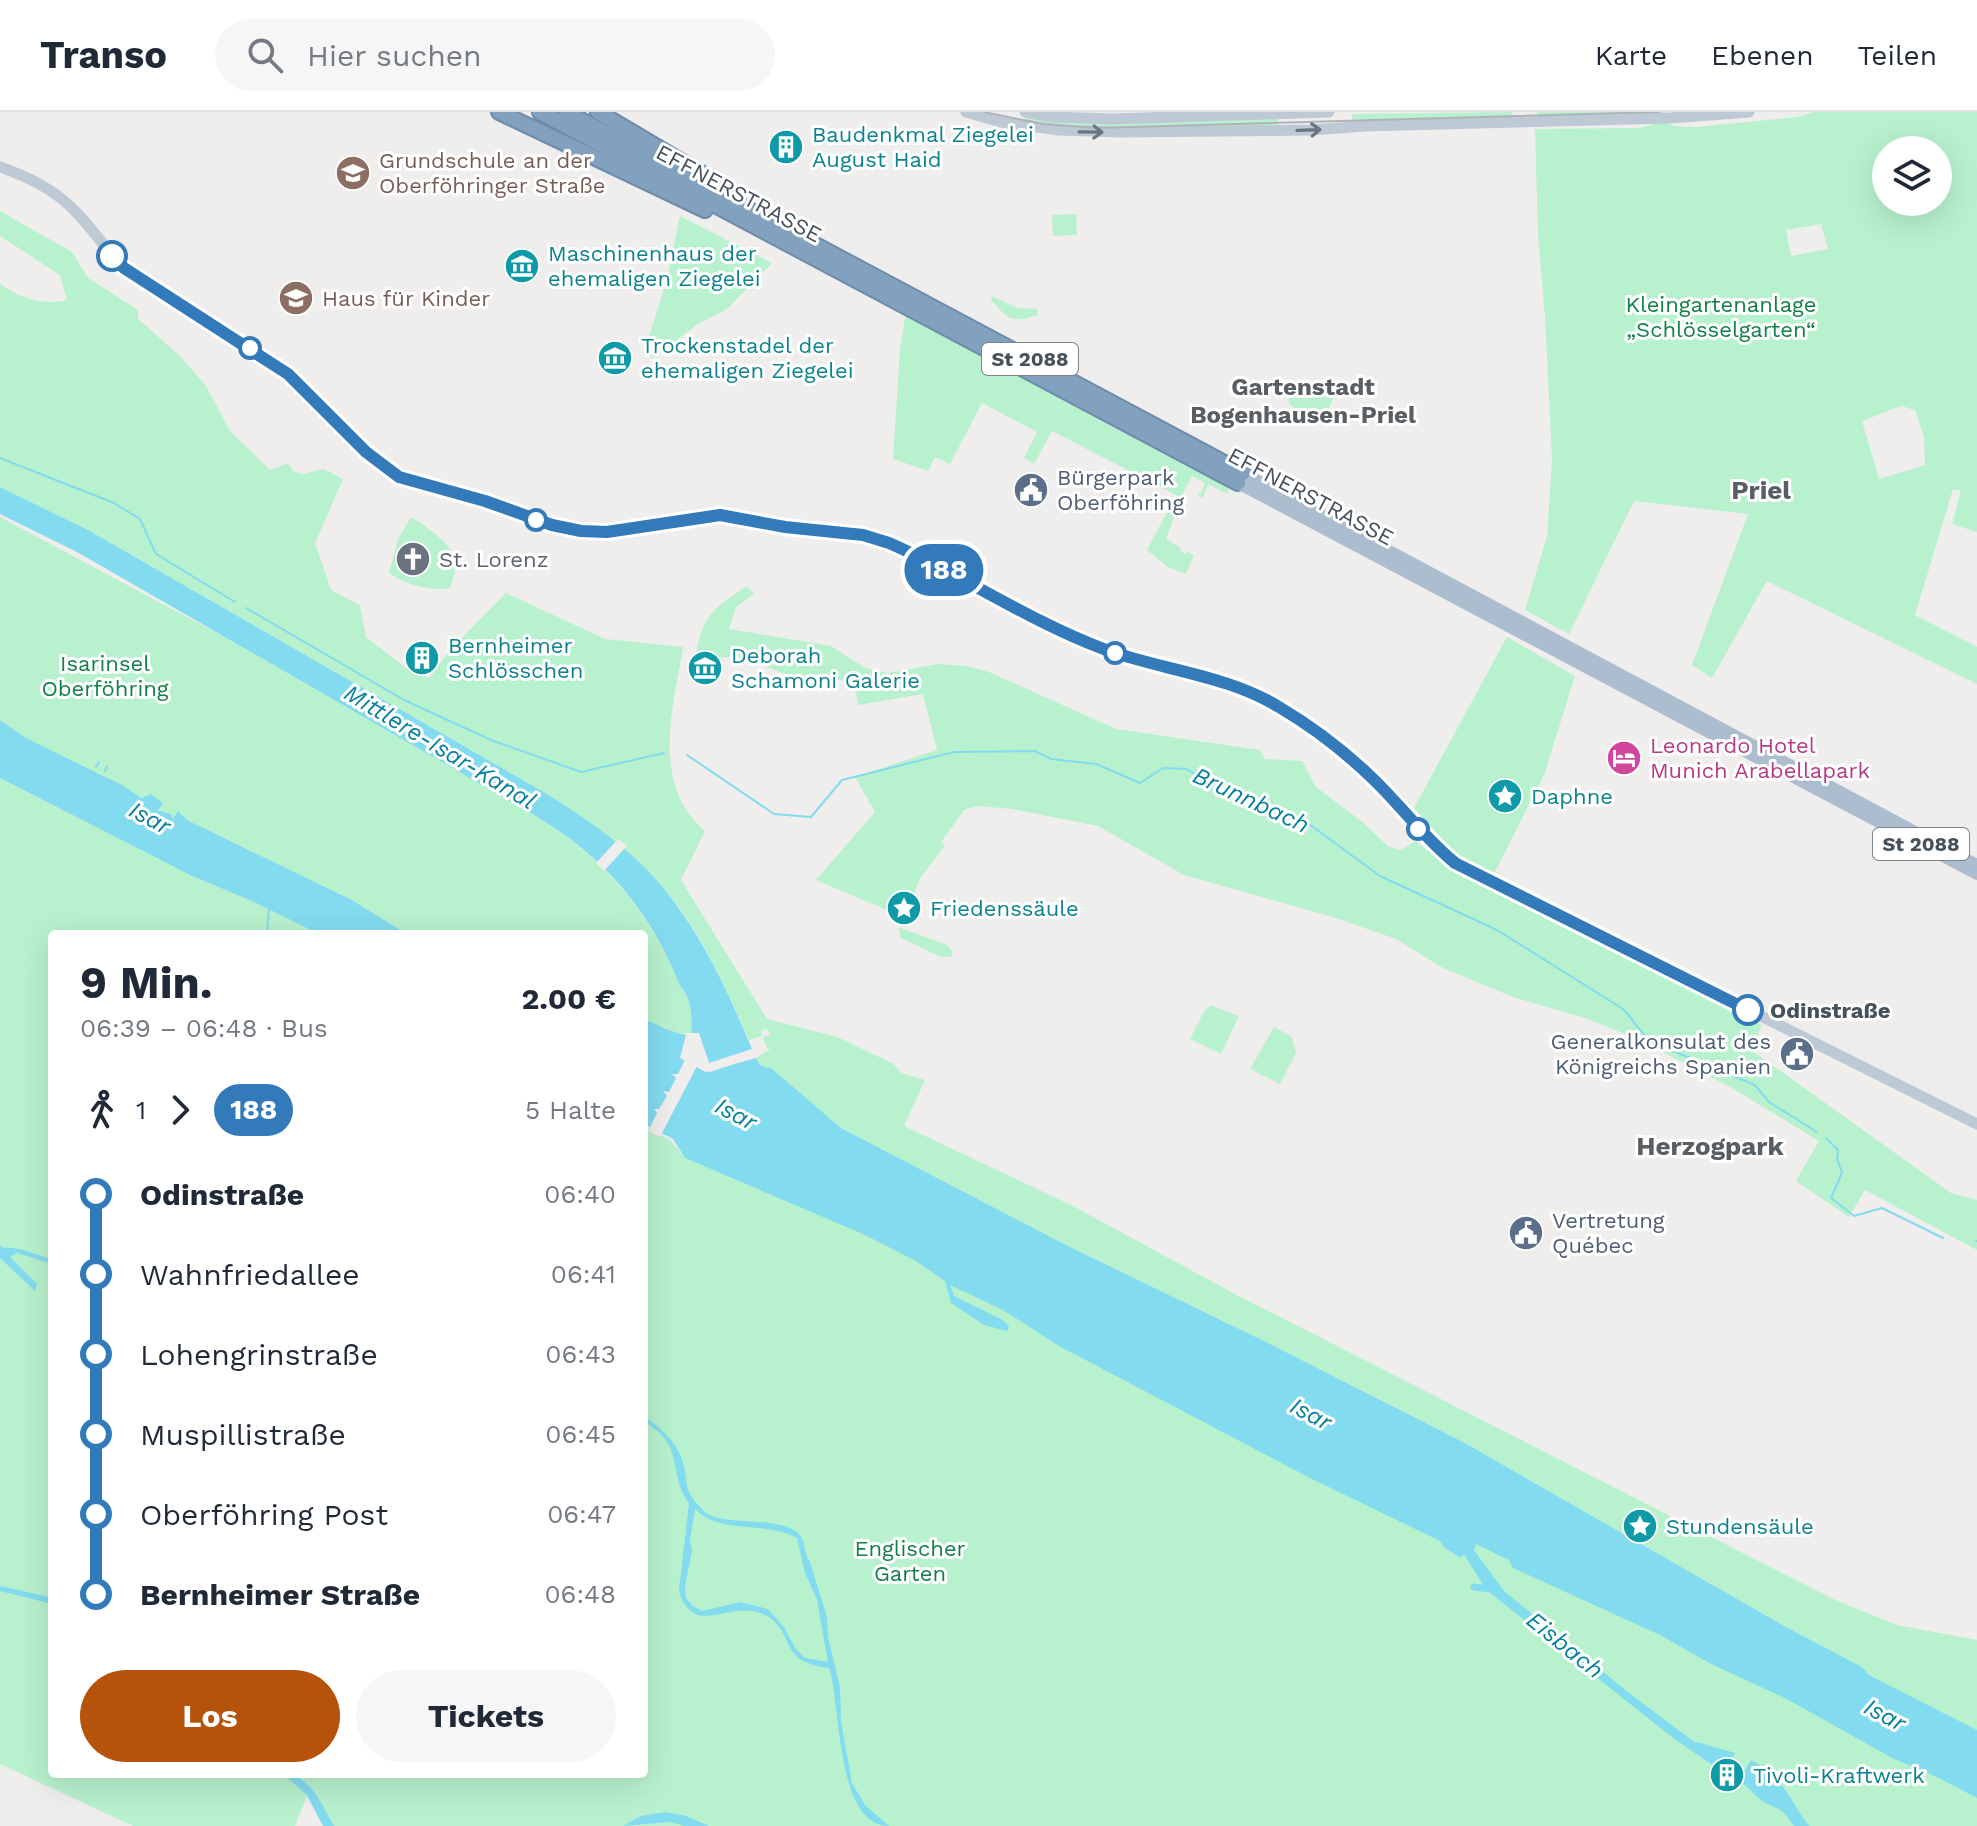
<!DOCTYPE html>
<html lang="de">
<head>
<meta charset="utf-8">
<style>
  :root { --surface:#fff; --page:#f6f6f7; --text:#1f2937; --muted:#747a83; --line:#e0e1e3; --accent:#b45309 }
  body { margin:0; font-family:"Work Sans",sans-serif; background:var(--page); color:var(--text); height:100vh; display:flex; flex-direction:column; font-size:30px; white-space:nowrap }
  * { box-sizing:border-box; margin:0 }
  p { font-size:26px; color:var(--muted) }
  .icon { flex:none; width:44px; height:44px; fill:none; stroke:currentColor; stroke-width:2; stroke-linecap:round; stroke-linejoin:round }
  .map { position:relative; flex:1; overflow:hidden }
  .details { position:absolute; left:48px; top:818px; width:600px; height:848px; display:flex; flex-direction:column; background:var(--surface); border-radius:8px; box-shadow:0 8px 32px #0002 }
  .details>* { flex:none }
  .badge { padding:0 16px; border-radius:26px; font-size:28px; line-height:52px }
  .controls { position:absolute; left:1872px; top:24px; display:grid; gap:16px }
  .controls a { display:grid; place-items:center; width:80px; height:80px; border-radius:50%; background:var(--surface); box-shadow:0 8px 32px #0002; font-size:40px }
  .map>.badge { position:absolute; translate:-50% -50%; box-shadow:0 0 0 4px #fff }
  .legs { display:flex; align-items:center; gap:12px; height:88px; padding:0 32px; font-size:26px }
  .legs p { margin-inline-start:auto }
  .head { display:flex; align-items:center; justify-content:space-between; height:136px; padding:0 32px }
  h1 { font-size:44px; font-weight:700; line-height:60px }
  .cta { display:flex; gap:16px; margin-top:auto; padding:16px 32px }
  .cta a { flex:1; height:92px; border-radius:48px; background:var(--accent); color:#fff; font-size:32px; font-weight:700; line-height:92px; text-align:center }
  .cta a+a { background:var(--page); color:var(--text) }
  ul { padding:0 32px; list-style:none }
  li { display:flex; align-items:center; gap:28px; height:80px; font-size:30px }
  li i { display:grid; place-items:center; width:12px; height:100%; margin:0 10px; background:currentColor }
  li i::after { content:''; width:20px; height:20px; margin:-10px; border:6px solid; border-radius:50%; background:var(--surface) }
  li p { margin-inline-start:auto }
  li:first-child i { background:linear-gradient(#0000 50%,currentColor 0) }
  li:last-child i { background:linear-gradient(currentColor 50%,#0000 0) }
  header { display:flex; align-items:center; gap:48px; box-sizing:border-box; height:112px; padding:0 40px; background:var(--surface); border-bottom:2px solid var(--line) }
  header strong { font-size:38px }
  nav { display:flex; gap:44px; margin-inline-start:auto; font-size:28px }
  .search { width:560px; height:72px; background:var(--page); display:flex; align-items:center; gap:20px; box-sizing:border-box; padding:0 28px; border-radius:44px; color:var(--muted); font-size:30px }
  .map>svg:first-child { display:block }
  .green { fill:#b8f1cd; fill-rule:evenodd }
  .water { fill:#83dbf0; fill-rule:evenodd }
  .pier { fill:#f0eded }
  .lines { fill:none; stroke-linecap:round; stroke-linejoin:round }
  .stream { stroke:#83dbf0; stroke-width:2 }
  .canal { stroke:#83dbf0; stroke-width:7 }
  .highway-casing { stroke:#6d8cab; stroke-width:18 }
  .secondary { stroke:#bdc9d5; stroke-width:11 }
  .primary { stroke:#abbdce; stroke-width:12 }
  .highway { stroke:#82a1bf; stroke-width:14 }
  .tram { stroke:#afb3b8; stroke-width:2 }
  .oneway { stroke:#697580 }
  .line-1-casing { stroke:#fff; stroke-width:18 }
  .line-1 { stroke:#327ab9; stroke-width:12 }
  .stop-1-dot { fill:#fff; stroke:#327ab9; stroke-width:4 }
  .labels { text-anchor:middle; stroke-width:6; stroke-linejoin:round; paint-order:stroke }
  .shield { fill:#fff; stroke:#7d858c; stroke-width:2 }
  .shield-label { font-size:20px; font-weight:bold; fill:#45515b }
  .culture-label { font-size:22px; fill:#0d838f; stroke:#fff; text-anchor:start }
  .education-label { font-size:22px; fill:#785e54; stroke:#fff; text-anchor:start }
  .street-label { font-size:22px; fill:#45515b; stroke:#fff }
  .park-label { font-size:22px; fill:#128047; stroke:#fff }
  .service-label { font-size:22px; fill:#4e5e75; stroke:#fff; text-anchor:start }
  .worship-label { font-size:22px; fill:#5b616d; stroke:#fff; text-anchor:start }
  .hotel-label { font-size:22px; fill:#b23c85; stroke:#fff; text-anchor:start }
  .stop-label { font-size:22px; font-weight:bold; fill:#45515b; stroke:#fff; text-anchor:start }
  .neighbourhood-label { font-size:24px; font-weight:bold; fill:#595e62; stroke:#fff }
  .water-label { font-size:24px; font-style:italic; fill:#07819d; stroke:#fff }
  .quarter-label { font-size:26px; font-weight:bold; fill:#595e62; stroke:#fff }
</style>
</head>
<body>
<header>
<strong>Transo</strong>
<div class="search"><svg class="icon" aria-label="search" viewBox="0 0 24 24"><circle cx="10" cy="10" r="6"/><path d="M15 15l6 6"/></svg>Hier suchen</div>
<nav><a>Karte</a><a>Ebenen</a><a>Teilen</a></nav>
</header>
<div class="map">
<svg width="1977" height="1714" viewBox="0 0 1977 1714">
  <rect width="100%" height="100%" fill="#f0eded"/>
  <path class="green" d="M1512 0V8L1352 12V2Z
    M1537 0H1667V3L1537 7Z
    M1814 0H1977V420L1952 412 1961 379 1953 377 1915 503 1977 535V572L1767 469 1712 566 1692 553 1748 402 1634 389 1569 522 1525 498 1547 424 1552 348 1545 205 1538 123 1535 17 1639 16 1652 13 1659 7 1673 14 1697 15 1797 5ZM1886 38H1938V90H1886ZM1821 112 1828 137 1791 144 1786 118ZM1901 294 1915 298 1924 326 1925 353 1879 367 1862 309Z
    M1026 3 1278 4V16L1120 18 1025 11Z
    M0 99 72 140 88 166 138 198V207L179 243 206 274 230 319 270 358 288 351 294 360 303 362 323 357 343 367 315 431 331 478 360 493 366 525 406 556 429 566 451 537 506 481 605 527 683 535C673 597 650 672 705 719L681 768 767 907 837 925 894 952 901 961 925 968 904 1014 1073 1094 1233 1181 1833 1487 1897 1513 1977 1528V1618L1869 1563 1862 1555 1786 1515 1463 1330 1262 1228 1068 1134 841 1016 771 956C763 956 759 953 756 946L770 937 766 935 763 925 770 923 768 917 761 918 762 924 749 928C729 883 709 838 681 798 651 755 586 707 542 679L88 418 0 375V172C21 186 41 194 67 188L60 163 0 124Z
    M1076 102 1077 123 1053 124 1052 103Z
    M680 104 772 151 727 197 698 212 653 246 644 240 666 171Z
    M992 184 1017 196 1037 197 1038 203C1011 211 1010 209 991 188Z
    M906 200 1229 373 1228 382 1208 372 1203 386 1197 382 1201 381 1205 371 1192 364 1183 381 1166 427 1181 436 1180 439 1186 442 1188 439 1194 444 1186 462 1168 455 1147 438 1176 383 1052 319 1034 352 1024 346 1037 320 982 291 950 352 935 345 928 359 893 347 900 236Z
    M1294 275 1335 282 1323 311 1290 293 1288 288Z
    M0 405 230 528 534 703C601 744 648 796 678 869 679 873 682 876 684 879 691 889 693 909 691 921 674 924 659 914 644 907V822H407L352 788 187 708 179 700 173 707 171 702 157 697 162 693 147 685H139L124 674 26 626 0 608Z
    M411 405C423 412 450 431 454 444 458 454 453 466 450 476 432 480 403 472 389 461L398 427Z
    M747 474 754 482 736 495 729 517 831 534 865 556 887 561 939 552 966 554 989 560 1116 617 1260 638 1265 647 1302 649 1316 675 1361 709 1389 735 1401 738 1416 729 1453 759 1762 913 1751 938 1951 1081 1977 1088V1138L1865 1078 1849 1105 1796 1069 1819 1029 1730 975 1642 929 1588 907 1513 885 1443 856 1396 827 1336 806 1184 763 1098 714 1012 697 977 694 964 698 941 730 945 733 921 765 906 799 896 802 816 768 875 700 855 665 937 638 923 582 858 593 856 581 849 569 788 563 740 545 695 546C703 503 712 497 747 474Z
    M1507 525 1575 564 1544 663 1494 762 1458 745 1414 696Z
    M0 666 192 764 254 790 319 822H52V1662H644V1013L671 1029 685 1046 920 1145 1477 1429 1977 1680V1714H323L307 1684 295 1714H133L0 1652Z
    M898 815 947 833 953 840 951 845H941L901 826Z
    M1210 893 1239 904 1221 942 1190 927 1203 901Z
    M1274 915 1292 925 1296 941 1280 972 1250 957Z"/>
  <path class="water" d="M0 375 88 418 542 679C580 703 619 728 650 761 697 811 726 875 752 937L709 951 699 921H691C693 909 691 889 684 879 682 876 679 873 678 869 649 797 602 743 534 703L77 440 0 402Z
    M0 608 26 626 124 674 141 686 151 682 163 692 158 698 171 702 173 707 178 699 187 708 352 788 407 822H319L254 790 192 764 0 666Z
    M644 907C658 913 670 920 686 923L680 946 706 960 756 946C759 953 763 956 771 956L841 1016 1068 1134 1262 1228 1463 1330 1786 1515 1862 1555 1869 1563 1977 1618V1686L1939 1666 1892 1646 1787 1587 1711 1552 1660 1523 1513 1456 1509 1448 1476 1432 1474 1438 1504 1479 1629 1581 1693 1629 1735 1641 1724 1661 1673 1626 1489 1480 1482 1478V1471L1464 1442 1461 1446 1445 1436 1440 1429 1310 1366 1059 1234 1003 1198 950 1173 954 1184 1001 1207 1009 1214 1007 1219 984 1213 951 1191 945 1169 916 1149 863 1122 685 1046 673 1027 644 1012Z
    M0 1133 3 1136C21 1134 34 1143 52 1147V1152L17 1141 10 1145 37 1172 35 1179 0 1146Z
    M644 1304C659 1315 674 1327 681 1345 691 1372 679 1375 705 1400 721 1415 782 1403 799 1422 807 1431 803 1442 810 1450L827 1505 828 1525 840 1575 841 1609 852 1671 865 1693 889 1714C835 1714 841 1590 829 1556 776 1550 797 1520 765 1503 740 1491 721 1507 697 1503 686 1496 682 1491 679 1478L689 1391C667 1362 686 1332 644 1310ZM695 1397C722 1424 766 1408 797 1426L805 1461 817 1488 828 1550 805 1546 795 1536 784 1515 768 1497 740 1490 702 1499 693 1494 686 1486 685 1474 692 1439 690 1428Z
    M0 1474 45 1484 52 1486V1492L0 1479Z
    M1751 1648C1785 1666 1787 1685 1809 1714H1794C1780 1694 1783 1700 1764 1690 1755 1685 1749 1674 1739 1669Z
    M283 1662C310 1662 322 1693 334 1714H323L307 1683Z
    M666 1700 686 1704 709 1714H685L670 1710 623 1714 641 1704Z"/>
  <path class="pier" d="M618 727 627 734 604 759 596 751Z
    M687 921 691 922 685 943 707 955 754 942 755 945 710 960 697 954 660 1025 648 1019 657 1001 654 997H659L667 984 663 979 669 980 676 966 672 962H678L685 948 681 945Z"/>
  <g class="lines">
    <path class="stream" d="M0 346 114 391 140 407 156 442 235 490
      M246 496 404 588 491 628 581 660 664 641
      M687 643 774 702 811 705 842 668 954 640 1035 639 1051 647 1096 652 1140 671 1163 656 1186 657 1220 674 1259 689 1265 695 1298 704 1380 764 1497 818 1623 897C1637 911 1638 922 1657 931
      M96 655 99 650
      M105 659 107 655
      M267 819 269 797
      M1666 936 1755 973 1769 990 1817 1020
      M1826 1026 1838 1038 1837 1047 1842 1061 1831 1086 1854 1104 1882 1096 1943 1126
      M1976 1129H1977"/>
    <path class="canal" d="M1474 1475 1491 1477"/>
    <g class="highway-casing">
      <path id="highway" d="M499 0 705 98
        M540 0 1238 371
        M566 0 1243 361
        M598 0 718 71"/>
    </g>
    <path class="secondary" d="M966 0 1001 10 1059 18 1119 20 1312 18 1365 14 1670 6 1749 0
      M1025 0 1052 5 1113 7 1329 0
      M0 55C28 65 54 77 75 99 93 117 106 138 124 156L288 262 368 342 399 365 485 389 552 413 581 419 607 420 720 403 785 415 863 423 889 431C961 462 1027 508 1101 536 1159 558 1225 562 1279 595 1311 614 1343 638 1371 664 1400 692 1423 725 1455 751L1977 1012"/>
    <path class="primary" d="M1243 361 1977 753
      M1238 371 1977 762"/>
    <use href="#highway" class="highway"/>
    <path class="tram" d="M984 0 1043 12 1096 16 1660 0"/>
  </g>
  <defs><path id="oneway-shaft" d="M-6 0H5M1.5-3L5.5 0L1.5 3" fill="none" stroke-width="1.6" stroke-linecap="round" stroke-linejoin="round" transform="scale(2)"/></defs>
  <g class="oneway">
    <use href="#oneway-shaft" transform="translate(1309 18) rotate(-2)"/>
    <use href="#oneway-shaft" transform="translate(1091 20) rotate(1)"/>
  </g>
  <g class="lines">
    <g class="line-1-casing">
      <path id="line-1" d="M112 144 124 156 288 262 366 340 399 365 485 389 552 413 581 419 607 420 720 403 785 415 863 423 889 431C961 462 1027 508 1101 536 1159 558 1225 562 1279 595 1311 614 1343 638 1370 664 1400 692 1423 725 1455 751L1748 898"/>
    </g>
    <use href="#line-1" class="line-1"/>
  </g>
  <defs>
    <g id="building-disc" transform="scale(1.8)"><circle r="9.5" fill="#0f9aa8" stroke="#fff"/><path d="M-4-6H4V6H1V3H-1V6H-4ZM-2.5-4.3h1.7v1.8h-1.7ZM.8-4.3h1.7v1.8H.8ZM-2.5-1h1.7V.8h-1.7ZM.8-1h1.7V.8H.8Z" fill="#fff"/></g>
    <g id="school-disc" transform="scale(1.8)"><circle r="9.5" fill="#8d6e63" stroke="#fff"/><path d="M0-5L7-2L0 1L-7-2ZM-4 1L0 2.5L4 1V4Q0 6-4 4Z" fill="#fff"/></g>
    <g id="museum-disc" transform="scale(1.8)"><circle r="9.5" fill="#0f9aa8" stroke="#fff"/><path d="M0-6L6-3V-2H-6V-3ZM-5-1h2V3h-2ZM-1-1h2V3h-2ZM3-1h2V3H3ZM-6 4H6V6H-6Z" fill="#fff"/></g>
    <g id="civic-disc" transform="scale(1.8)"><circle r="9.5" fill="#5c6f8a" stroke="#fff"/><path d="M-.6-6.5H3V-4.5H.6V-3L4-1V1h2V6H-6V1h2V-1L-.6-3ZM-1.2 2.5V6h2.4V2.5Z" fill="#fff"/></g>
    <g id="church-disc" transform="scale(1.8)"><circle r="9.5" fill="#6b7280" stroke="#fff"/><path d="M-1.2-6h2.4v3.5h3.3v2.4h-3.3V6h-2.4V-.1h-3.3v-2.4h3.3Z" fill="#fff"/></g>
    <g id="hotel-disc" transform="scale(1.8)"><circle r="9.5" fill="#d1479c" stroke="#fff"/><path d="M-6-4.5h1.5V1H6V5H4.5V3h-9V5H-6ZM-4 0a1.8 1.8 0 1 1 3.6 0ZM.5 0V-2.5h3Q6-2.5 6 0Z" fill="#fff"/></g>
    <g id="sight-disc" transform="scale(1.8)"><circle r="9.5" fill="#0f9aa8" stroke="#fff"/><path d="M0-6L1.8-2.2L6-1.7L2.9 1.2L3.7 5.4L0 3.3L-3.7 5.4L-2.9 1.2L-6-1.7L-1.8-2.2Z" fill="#fff"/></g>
  </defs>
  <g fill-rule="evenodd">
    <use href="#building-disc" x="786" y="35"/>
    <use href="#school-disc" x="353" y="61"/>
    <use href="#museum-disc" x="522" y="154"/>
    <use href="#school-disc" x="296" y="186"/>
    <use href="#museum-disc" x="615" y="246"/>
    <use href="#civic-disc" x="1031" y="378"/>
    <use href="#church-disc" x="413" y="447"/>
    <use href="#building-disc" x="422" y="546"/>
    <use href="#museum-disc" x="705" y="556"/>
    <use href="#hotel-disc" x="1624" y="646"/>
    <use href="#sight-disc" x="1505" y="684"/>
    <use href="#sight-disc" x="904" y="796"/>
    <use href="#civic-disc" x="1797" y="942"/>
    <use href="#civic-disc" x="1526" y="1121"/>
    <use href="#sight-disc" x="1640" y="1414"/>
    <use href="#building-disc" x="1727" y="1663"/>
  </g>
  <g class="stop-1-dot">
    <circle cx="112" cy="144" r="14"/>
    <circle cx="250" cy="236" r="10"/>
    <circle cx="536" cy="408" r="10"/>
    <circle cx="1115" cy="541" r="10"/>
    <circle cx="1418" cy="717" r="10"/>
    <circle cx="1748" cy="898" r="14"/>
  </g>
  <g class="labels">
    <g class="shield">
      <rect x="982" y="231" width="96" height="32" rx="6"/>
      <rect x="1873" y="716" width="96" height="32" rx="6"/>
    </g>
    <g class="shield-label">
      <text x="1030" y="254">St 2088</text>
      <text x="1921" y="739">St 2088</text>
    </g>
    <g class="culture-label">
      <text x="812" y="30">Baudenkmal Ziegelei<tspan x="812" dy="25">August Haid</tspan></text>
      <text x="548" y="149">Maschinenhaus der<tspan x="548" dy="25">ehemaligen Ziegelei</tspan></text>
      <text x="641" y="241">Trockenstadel der<tspan x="641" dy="25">ehemaligen Ziegelei</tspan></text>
      <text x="448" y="541">Bernheimer<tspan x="448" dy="25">Schlösschen</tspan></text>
      <text x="731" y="551">Deborah<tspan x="731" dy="25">Schamoni Galerie</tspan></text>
      <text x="1531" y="692">Daphne</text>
      <text x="930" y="804">Friedenssäule</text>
      <text x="1666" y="1422">Stundensäule</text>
      <text x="1753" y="1671">Tivoli-Kraftwerk</text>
    </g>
    <g class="education-label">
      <text x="379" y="56">Grundschule an der<tspan x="379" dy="25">Oberföhringer Straße</tspan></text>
      <text x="322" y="194">Haus für Kinder</text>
    </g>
    <g class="street-label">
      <text transform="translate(739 81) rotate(28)" y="8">EFFNERSTRASSE</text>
      <text transform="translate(1311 384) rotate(28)" y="8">EFFNERSTRASSE</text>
    </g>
    <g class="park-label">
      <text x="1721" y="200">Kleingartenanlage<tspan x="1721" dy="25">„Schlösselgarten“</tspan></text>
      <text x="105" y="559">Isarinsel<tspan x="105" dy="25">Oberföhring</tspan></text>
      <text x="910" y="1444">Englischer<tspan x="910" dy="25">Garten</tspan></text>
    </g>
    <g class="service-label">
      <text x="1057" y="373">Bürgerpark<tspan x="1057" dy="25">Oberföhring</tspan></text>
      <text x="1771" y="937" text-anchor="end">Generalkonsulat des<tspan x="1771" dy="25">Königreichs Spanien</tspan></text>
      <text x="1552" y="1116">Vertretung<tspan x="1552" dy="25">Québec</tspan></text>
    </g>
    <g class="worship-label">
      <text x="439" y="455">St. Lorenz</text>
    </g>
    <g class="hotel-label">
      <text x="1650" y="641">Leonardo Hotel<tspan x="1650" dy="25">Munich Arabellapark</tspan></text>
    </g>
    <g class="stop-label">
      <text x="1770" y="906">Odinstraße</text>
    </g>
    <g class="neighbourhood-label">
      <text x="1303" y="283">Gartenstadt<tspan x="1303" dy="28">Bogenhausen-Priel</tspan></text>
    </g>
    <g class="water-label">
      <text transform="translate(440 635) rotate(31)" y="8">Mittlere-Isar-Kanal</text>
      <text transform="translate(1251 688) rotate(25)" y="8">Brunnbach</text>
      <text transform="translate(150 706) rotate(28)" y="8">Isar</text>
      <text transform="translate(736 1002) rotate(28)" y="8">Isar</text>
      <text transform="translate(1311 1302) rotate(28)" y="8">Isar</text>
      <text transform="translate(1565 1533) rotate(39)" y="8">Eisbach</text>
      <text transform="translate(1885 1603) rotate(28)" y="8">Isar</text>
    </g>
    <g class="quarter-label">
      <text x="1761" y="387">Priel</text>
      <text x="1710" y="1043">Herzogpark</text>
    </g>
  </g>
</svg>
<div class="controls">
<a><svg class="icon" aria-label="layers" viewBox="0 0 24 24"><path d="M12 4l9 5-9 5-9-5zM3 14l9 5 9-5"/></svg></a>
</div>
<b class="badge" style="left:944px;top:458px;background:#327ab9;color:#fff">188</b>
<section class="details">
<div class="head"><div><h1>9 Min.</h1><p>06:39 – 06:48 · Bus</p></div><b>2.00 €</b></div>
<div class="legs"><svg class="icon" aria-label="walk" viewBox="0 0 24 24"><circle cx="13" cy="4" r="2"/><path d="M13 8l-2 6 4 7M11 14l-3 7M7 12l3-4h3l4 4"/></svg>1<svg class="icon" aria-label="forward" viewBox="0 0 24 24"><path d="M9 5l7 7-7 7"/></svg><b class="badge" style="background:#327ab9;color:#fff">188</b><p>5 Halte</p></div>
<ul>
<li><i style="color:#327ab9"></i><b>Odinstraße</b><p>06:40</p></li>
<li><i style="color:#327ab9"></i><span>Wahnfriedallee</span><p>06:41</p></li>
<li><i style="color:#327ab9"></i><span>Lohengrinstraße</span><p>06:43</p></li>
<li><i style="color:#327ab9"></i><span>Muspillistraße</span><p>06:45</p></li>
<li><i style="color:#327ab9"></i><span>Oberföhring Post</span><p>06:47</p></li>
<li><i style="color:#327ab9"></i><b>Bernheimer Straße</b><p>06:48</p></li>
</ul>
<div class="cta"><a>Los</a><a>Tickets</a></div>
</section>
</div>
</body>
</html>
